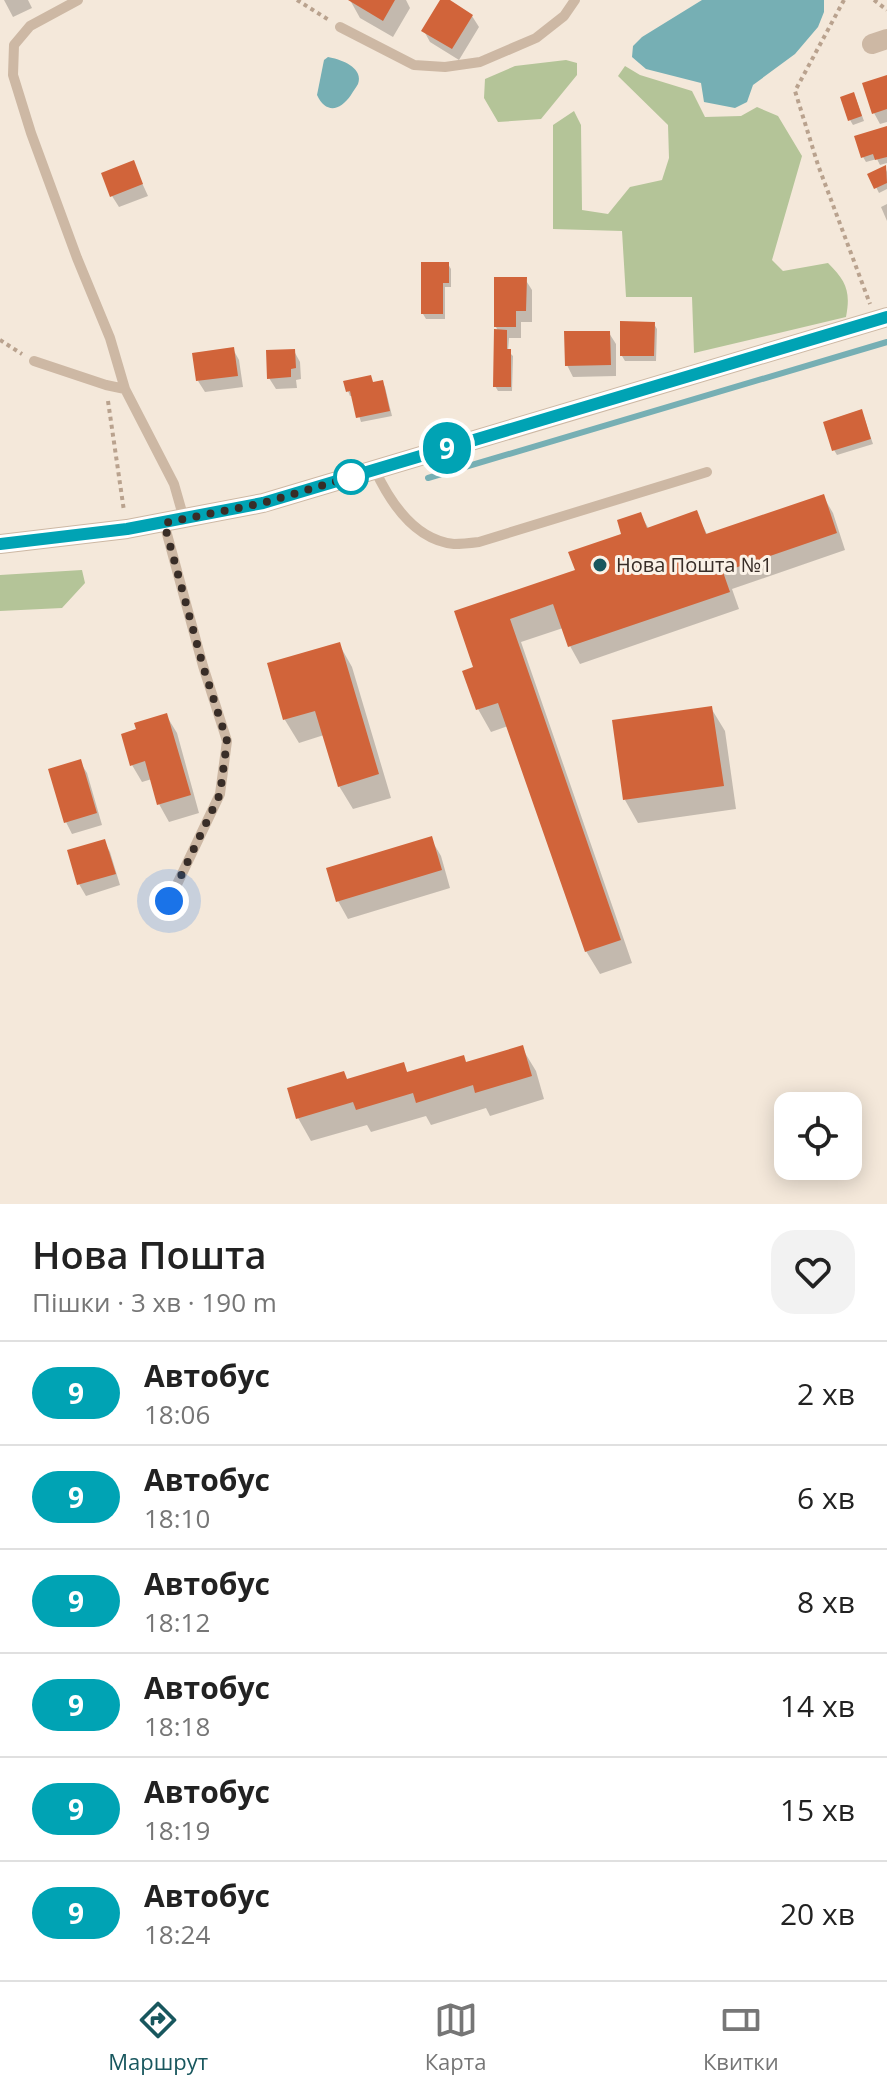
<!DOCTYPE html>
<html lang="uk">
<head>
<meta charset="utf-8">
<style>
  :root { --surface:#fff; --page:#f2f2f2; --text:#222; --muted:#767676; --line:#e0e0e0; --accent:#18575e }
  body { margin:0; font-family:"Open Sans",sans-serif; background:var(--page); color:var(--text); height:100vh; display:flex; flex-direction:column; font-size:30px; white-space:nowrap }
  * { box-sizing:border-box; margin:0 }
  p { font-size:26px; color:var(--muted) }
  .icon { flex:none; width:44px; height:44px; fill:none; stroke:currentColor; stroke-width:2; stroke-linecap:round; stroke-linejoin:round }
  .map { position:relative; height:1204px; overflow:hidden }
  .details { display:flex; flex-direction:column; background:var(--surface); flex:1 }
  .details>* { flex:none }
  .badge { padding:0 16px; border-radius:26px; font-size:28px; line-height:52px }
  .tools { position:absolute; left:774px; top:1092px; display:grid; gap:16px }
  .tools a { display:grid; place-items:center; width:88px; height:88px; border-radius:16px; background:var(--surface); box-shadow:0 4px 20px #0003; font-size:40px }
  .you { position:absolute; width:40px; height:40px; margin:-20px; border:6px solid #fff; border-radius:50%; background:#1a73e8; box-shadow:0 0 0 12px #1a73e833 }
  .map>.badge { position:absolute; translate:-50% -50%; box-shadow:0 0 0 4px #fff }
  .round { display:grid; place-items:center; flex:none; width:84px; height:84px; border-radius:24px; background:var(--page) }
  .head { display:flex; align-items:center; justify-content:space-between; height:136px; padding:0 32px }
  h1 { font-size:38px; font-weight:600; line-height:60px }
  ul { padding:0; list-style:none }
  li { display:flex; align-items:center; gap:24px; height:104px; padding:0 32px; border-top:2px solid var(--line) }
  li div { flex:1 }
  li b { display:block; font-size:30px }
  li em { font-style:normal }
  li .badge { min-width:88px; font-weight:700; text-align:center }
  .menu { display:flex; justify-content:space-around; align-items:center; height:112px; border-top:2px solid var(--line); background:var(--surface); font-size:22px; color:var(--muted) }
  .menu a { display:grid; justify-items:center; gap:4px }
  .menu .active { color:var(--accent) }
  .map>svg:first-child { display:block }
  .green { fill:#b4c498 }
  .water { fill:#76afb4 }
  .shadow { fill:#0003 }
  .lines { fill:none; stroke-linecap:round; stroke-linejoin:round }
  .stream { stroke:#76afb4; stroke-width:6 }
  .building { fill:#d1643a }
  .path { stroke:#b9a28e; stroke-width:4; stroke-dasharray:4 4; stroke-linecap:butt }
  .service { stroke:#cdb8a4; stroke-width:10 }
  .minor { stroke:#cdb8a4; stroke-width:20 }
  .tertiary { stroke:#cdb8a4; stroke-width:20 }
  .line-casing { stroke:#fff; stroke-width:18 }
  .line { stroke:#00a3b4; stroke-width:12 }
  .walk { stroke:#382d27; stroke-width:8; stroke-dasharray:0 14.4 }
  .stop-dot { fill:#fff; stroke:#00a3b4; stroke-width:4 }
  .poi-dot { fill:#18575e; stroke:#fbf2e7; stroke-width:3 }
  .labels { text-anchor:middle; stroke-width:6; stroke-linejoin:round; paint-order:stroke }
  .poi-label { font-size:20px; fill:#382d27; stroke:#fbf2e7; text-anchor:start }
</style>
</head>
<body>
<div class="map">
<svg width="887" height="1204" viewBox="0 0 887 1204">
  <rect width="100%" height="100%" fill="#f4e8da"/>
  <path class="green" d="M566 60 577 63V75L541 119 498 122 484 98 485 79 515 66Z
    M625 66 640 75 692 91 705 117 741 116 757 107 778 116 802 156 772 260 783 271 828 263C846 281 851 291 846 317L694 353 692 297H626L622 231 553 229V125L574 111 581 125 582 210 608 214 630 187 662 180 669 158 668 125 618 76Z
    M82 570 85 583 62 608 0 611V575Z"/>
  <path class="water" d="M702 0H824V12L818 27 795 54 753 85 747 102 735 108 704 102 701 83 646 69 632 57 633 46 642 37Z
    M328 57C340 59 364 67 358 84 356 88 353 91 351 95 340 111 326 114 317 95L324 60Z"/>
  <path class="shadow" d="M4 0H28L32 8 13 17Z
    M350 0H406L410 8 393 37 360 18Z
    M443 0H446L472 16 479 27 459 60 430 42 424 31Z
    M887 77V122L880 124 874 113Z
    M856 99 864 121 853 125 850 120Z
    M887 128V163L880 165 877 159 866 162 863 157Z
    M133 163 148 196 119 207 112 196Z
    M885 168 887 172V189L879 193 870 175Z
    M887 204V221L881 207Z
    M448 264 451 269V287H445V319H426L423 314Z
    M525 279 532 290V322H521V338H509L508 351 513 356 512 391H498L495 386 498 331 496 327Z
    M654 324 657 329 656 361H625L622 356Z
    M609 333 616 344V376L573 377 567 365Z
    M233 349 239 360 243 387 205 392 198 381Z
    M294 351 300 362 301 379 296 380 297 388 276 389 269 378Z
    M382 382 385 387 392 416 361 422 353 396H350L348 391Z
    M864 417 873 444 837 455 834 450Z
    M823 496 833 513 845 550 732 589 739 609 580 664 570 646 563 628 521 642 632 963 600 974 586 951 508 726 491 732 478 709 476 668 457 613 577 571 624 535 640 514 649 529 696 513 708 536Z
    M339 644 352 667 391 798 353 809 339 786 324 735 299 743 285 720 269 665Z
    M711 708 725 731 736 809 638 823 625 800Z
    M166 715 177 733 199 813 169 822 159 804 152 779 142 782 132 765Z
    M80 762 87 773 102 825 72 834 66 822Z
    M431 839 441 856 450 888 348 919 338 901Z
    M104 841 110 852 120 885 86 896 79 884 69 851Z
    M522 1048 536 1071 544 1099 490 1116 486 1108 431 1125 426 1116 371 1132 367 1125 311 1141 298 1118 290 1090 348 1081 403 1064 408 1074 467 1064Z"/>
  <g class="lines">
    <path class="stream" d="M428 478 887 342"/>
  </g>
  <path class="building" d="M348 0H395L383 21Z
    M440 0H450L473 15 452 49 421 31Z
    M887 75V109L872 114 862 83Z
    M854 92 862 116 848 121 840 97Z
    M887 126V157L875 160 873 154 861 158 854 136Z
    M134 160 143 184 110 197 101 173Z
    M886 165 887 183 874 189 867 174Z
    M421 262H449V283H443V314H421Z
    M494 277H527L526 311H516V327H494Z
    M620 321 655 322 654 356H620Z
    M494 329 507 330V349H511V387H493Z
    M564 331H610L611 365 565 366Z
    M234 347 238 376 196 381 192 353Z
    M295 349 296 368 291 369V377L267 379 266 350Z
    M371 375 373 382 383 380 390 411 356 418 350 391 346 392 343 381Z
    M862 409 871 439 832 451 823 422Z
    M824 494 837 533 723 572 730 592 568 647 553 604 510 619 621 940 585 952 498 703 476 710 462 671 473 667 454 611 575 570 568 552 621 534 617 520 641 512 647 528 697 510 706 534Z
    M340 642 379 774 338 787 315 711 283 720 267 663Z
    M712 706 724 786 623 800 612 720Z
    M167 713 191 795 157 805 145 761 130 766 121 734 136 729 134 723Z
    M81 759 97 813 64 823 48 769Z
    M432 836 442 870 336 902 326 868Z
    M105 839 116 874 77 885 67 850Z
    M523 1045 532 1076 475 1093 473 1085 416 1103 413 1093 356 1110 353 1102 296 1119 287 1088 344 1071 347 1079 404 1062 407 1072 464 1055 466 1062Z"/>
  <g class="lines">
    <path class="path" d="M297 0 329 20
      M844 0 795 91 818 165 870 304
      M874 0 887 10
      M0 340 22 354
      M108 401 124 511"/>
    <path class="service" d="M78 0 30 26 14 45 13 75 31 133 77 258 110 338 125 389 174 484 184 519
      M340 27 414 65 445 67 480 62 536 38 564 16 575 0
      M34 361 106 385 125 389
      M375 470C390 502 414 540 454 544 462 544 471 543 479 542L707 472
      M164 523 203 666 227 741 220 794 169 901"/>
    <path class="minor" d="M872 44 887 39"/>
    <path class="tertiary" d="M0 544 127 529 263 503 887 317"/>
  </g>
  <g class="lines">
    <g class="line-casing">
      <path id="line" d="M0 544 127 529 263 503 887 317"/>
    </g>
    <use href="#line" class="line"/>
    <path class="walk" d="M169 901 220 794 227 741 203 666 164 523 263 503 351 477"/>
  </g>
  <circle class="stop-dot" cx="351" cy="477" r="16"/>
  <circle class="poi-dot" cx="600" cy="565" r="8"/>
  <g class="labels">
    <g class="poi-label">
      <text x="616" y="572">Нова Пошта №1</text>
    </g>
  </g>
</svg>
<div class="tools">
<a><svg class="icon" aria-label="locate" viewBox="0 0 24 24"><circle cx="12" cy="12" r="6"/><path d="M12 2v4M12 18v4M2 12h4M18 12h4"/></svg></a>
</div>
<div class="you" style="left:169px;top:901px"></div>
<b class="badge" style="left:447px;top:448px;background:#00a3b4;color:#fff">9</b>
</div>
<section class="details">
<div class="head"><div><h1>Нова Пошта</h1><p>Пішки · 3 хв · 190 m</p></div><a class="round"><svg class="icon" aria-label="heart" viewBox="0 0 24 24"><path d="M12 20l-8-8c-3-5 5-10 8-4 3-6 11-1 8 4z"/></svg></a></div>
<ul>
<li><span class="badge" style="background:#00a3b4;color:#fff">9</span><div><b>Автобус</b><p>18:06</p></div><em>2 хв</em></li>
<li><span class="badge" style="background:#00a3b4;color:#fff">9</span><div><b>Автобус</b><p>18:10</p></div><em>6 хв</em></li>
<li><span class="badge" style="background:#00a3b4;color:#fff">9</span><div><b>Автобус</b><p>18:12</p></div><em>8 хв</em></li>
<li><span class="badge" style="background:#00a3b4;color:#fff">9</span><div><b>Автобус</b><p>18:18</p></div><em>14 хв</em></li>
<li><span class="badge" style="background:#00a3b4;color:#fff">9</span><div><b>Автобус</b><p>18:19</p></div><em>15 хв</em></li>
<li><span class="badge" style="background:#00a3b4;color:#fff">9</span><div><b>Автобус</b><p>18:24</p></div><em>20 хв</em></li>
</ul>
</section>
<nav class="menu">
<a class="active"><svg class="icon" aria-label="directions" viewBox="0 0 24 24"><path d="M12 3l9 9-9 9-9-9zM9 14v-3h6M13 9l2 2-2 2"/></svg>Маршрут</a>
<a><svg class="icon" aria-label="map" viewBox="0 0 24 24"><path d="M3 6l6-2 6 2 6-2v14l-6 2-6-2-6 2zM9 4v14M15 6v14"/></svg>Карта</a>
<a><svg class="icon" aria-label="tickets" viewBox="0 0 24 24"><path d="M3 7h18v10H3zM15 7v10"/></svg>Квитки</a>
</nav>
</body>
</html>
